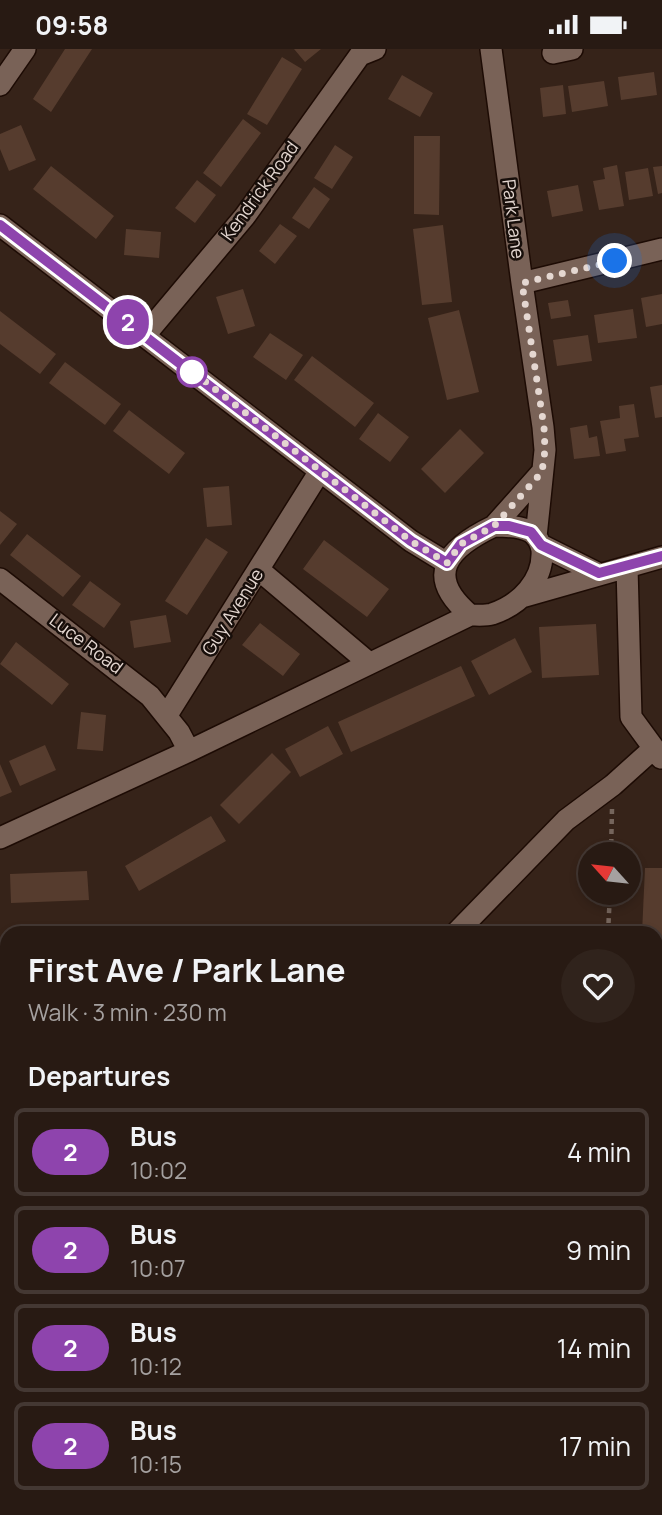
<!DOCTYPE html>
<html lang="en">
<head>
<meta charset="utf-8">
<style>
  :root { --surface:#281a13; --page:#30231c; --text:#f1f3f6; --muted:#a5a1a0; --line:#443833 }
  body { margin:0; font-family:Manrope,sans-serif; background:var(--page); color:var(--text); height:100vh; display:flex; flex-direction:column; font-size:26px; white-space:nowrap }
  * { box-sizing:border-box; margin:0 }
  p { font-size:23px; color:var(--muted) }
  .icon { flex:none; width:38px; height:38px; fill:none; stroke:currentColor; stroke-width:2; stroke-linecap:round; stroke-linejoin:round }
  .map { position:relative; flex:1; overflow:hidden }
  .side { position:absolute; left:0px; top:877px; width:663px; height:590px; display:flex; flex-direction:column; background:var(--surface); border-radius:21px 21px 0 0; box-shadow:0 4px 10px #0003,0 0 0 2px var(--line) }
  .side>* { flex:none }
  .badge { padding:0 14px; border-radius:23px; font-size:24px; line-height:46px }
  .needle { width:46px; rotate:297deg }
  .tools { position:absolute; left:578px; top:793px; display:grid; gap:14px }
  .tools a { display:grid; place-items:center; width:63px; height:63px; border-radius:50%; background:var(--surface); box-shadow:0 4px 10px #0003,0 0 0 2px var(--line); font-size:35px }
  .you { position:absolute; width:35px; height:35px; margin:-18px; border:5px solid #fff; border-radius:50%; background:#1a73e8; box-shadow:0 0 0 10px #1a73e833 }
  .map>.badge { position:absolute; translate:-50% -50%; box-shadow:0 0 0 4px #fff }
  h2 { padding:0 28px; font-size:26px; line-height:63px }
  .round { display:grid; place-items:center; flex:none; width:74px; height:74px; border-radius:37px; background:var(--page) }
  .overview { display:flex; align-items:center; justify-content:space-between; height:119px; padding:0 28px }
  h1 { font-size:33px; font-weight:700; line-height:52px }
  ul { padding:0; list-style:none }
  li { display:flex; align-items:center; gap:21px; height:88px; margin:0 14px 10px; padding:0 14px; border:4px solid var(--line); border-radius:10px }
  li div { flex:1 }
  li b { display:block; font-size:26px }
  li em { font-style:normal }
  li .badge { min-width:77px; font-weight:700; text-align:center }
  .status { display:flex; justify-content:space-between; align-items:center; height:49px; padding:0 35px; background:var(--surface); direction:ltr }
  .status svg { height:19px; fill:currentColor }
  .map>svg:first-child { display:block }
  .green { fill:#273a30 }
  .building { fill:#563c2e }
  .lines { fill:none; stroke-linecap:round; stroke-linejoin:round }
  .minor-casing { stroke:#1d0b04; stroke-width:24 }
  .path { stroke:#75655c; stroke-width:4.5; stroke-dasharray:5 5; stroke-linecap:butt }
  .minor { stroke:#796257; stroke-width:21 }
  .rail-casing { stroke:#bbaca5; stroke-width:8 }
  .rail { stroke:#170e0a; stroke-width:5; stroke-dasharray:16; stroke-linecap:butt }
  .line-casing { stroke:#fff; stroke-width:16 }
  .line { stroke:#8e44ad; stroke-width:10 }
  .walk { stroke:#e4d7d1; stroke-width:7; stroke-dasharray:0 12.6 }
  .stop-dot { fill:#fff; stroke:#8e44ad; stroke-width:3.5 }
  .labels { text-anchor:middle; stroke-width:5; stroke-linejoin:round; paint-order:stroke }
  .street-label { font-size:18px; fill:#e4d7d1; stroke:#170e0a }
</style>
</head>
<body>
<div class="status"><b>09:58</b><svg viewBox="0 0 49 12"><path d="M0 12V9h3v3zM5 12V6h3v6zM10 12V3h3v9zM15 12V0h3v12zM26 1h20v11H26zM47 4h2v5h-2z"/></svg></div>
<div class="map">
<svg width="662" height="1466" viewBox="0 0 662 1466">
  <rect width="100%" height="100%" fill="#362319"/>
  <path class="green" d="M662 1285V1466H0V1368L7 1367V1460H656V1286Z"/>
  <path class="building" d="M65 0H92L51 63 33 50Z
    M294 0H321L305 13Z
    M282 8 302 20 267 76 247 65Z
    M654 23 657 46 621 51 618 28Z
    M402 26 433 44 420 68 388 50Z
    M604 32 608 57 572 63 568 37Z
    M563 36 566 65 543 68 540 39Z
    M243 70 261 84 221 138 203 124Z
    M21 76 36 111 9 122 0 100V85Z
    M414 87H440L439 166 414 165Z
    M335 96 353 108 332 140 314 129Z
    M617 116 624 157 599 161 593 132 605 130 603 119Z
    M51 117 114 167 96 190 33 140Z
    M662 117V144L658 145 653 118Z
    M648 119 653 147 629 151 625 123Z
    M197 131 216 146 195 174 175 159Z
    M578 136 583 162 552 168 547 142Z
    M314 138 330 150 309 180 292 169Z
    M280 175 297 187 275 215 259 202Z
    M443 176 452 253 422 256 413 180Z
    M126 180 161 183 159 209 124 206Z
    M243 240 255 277 228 285 216 248Z
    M662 245V275L646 278 641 249Z
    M568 251 571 267 551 270 548 254Z
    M633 260 637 289 598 294 594 266Z
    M459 261 479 343 447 351 428 269Z
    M0 262 56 305 40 325 0 295Z
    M270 284 303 306 286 331 253 308Z
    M588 286 592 312 557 317 553 291Z
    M312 307 374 354 355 378 294 331Z
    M65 313 121 355 105 376 49 334Z
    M662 336V368L655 369 650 338Z
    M634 355 639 388 624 390 626 402 606 405 600 372 620 369 619 357Z
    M129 361 185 404 169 425 113 382Z
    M378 364 409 388 390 413 359 390Z
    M587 376 589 389 597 387 600 407 574 410 570 379Z
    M460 380 484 404 445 444 421 420Z
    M229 437 232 476 207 478 203 439Z
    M0 462 17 475 0 496Z
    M27 485 81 527 63 548 10 506Z
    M206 489 228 503 187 566 165 552Z
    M324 491 389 540 367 568 303 520Z
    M90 532 121 555 104 579 72 556Z
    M166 566 171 593 134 599 130 572Z
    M260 574 300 605 283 627 242 596Z
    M596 575 599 626 542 629 539 578Z
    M515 589 532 623 489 646 471 612Z
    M16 593 69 635 52 656 0 615Z
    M461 617 475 647 351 703 338 673Z
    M81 663 106 666 103 702 77 700Z
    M328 677 343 705 300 728 285 700Z
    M45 696 56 721 20 737 9 712Z
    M272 704 291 723 239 775 220 756Z
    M0 715 12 743 0 748Z
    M211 767 226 792 139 842 125 817Z
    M645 819H662V1180H656V884H642Z
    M87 822 89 851 11 854 10 825Z
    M7 1080V1258L0 1259V1081Z"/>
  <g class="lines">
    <g class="minor-casing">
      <path id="minor" d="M491 0 522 234 543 378 545 401 536 488
        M553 4 572 0
        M0 36 25 0
        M0 176 411 492 447 514
        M522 234 662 200
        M145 286 245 167 360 6 375 0
        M494 477C505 477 521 477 531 483 537 487 541 495 542 501 544 531 520 556 492 565 485 567 477 566 470 566 423 526 448 499 494 477Z
        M494 477 542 423
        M541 496 599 525
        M627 518 631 668 661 709
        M259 521 369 614
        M0 530 150 647 179 683 189 702
        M522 548 662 508
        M167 666 320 422
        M0 789 189 702 470 566
        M456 884 566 771 613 736 653 700"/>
    </g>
    <path class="path" d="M611 805 612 760
      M608 884 610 844
      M632 1460 633 1466"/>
    <use href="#minor" class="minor"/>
    <g class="rail-casing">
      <path id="rail" d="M656 1254 662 1253
        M656 1274 662 1273
        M0 1314H7
        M0 1330H7"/>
    </g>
    <use href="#rail" class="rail"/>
  </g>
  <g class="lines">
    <g class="line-casing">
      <path id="line" d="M0 176 411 492 447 514 461 495 494 477H509L531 483 541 496 599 524 662 507"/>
    </g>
    <use href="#line" class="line"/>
    <path class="walk" d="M192 323 189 320 411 492 447 514 461 495 494 477 542 423 545 401 544 378 522 234 615 212"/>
  </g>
  <circle class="stop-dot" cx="192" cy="323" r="14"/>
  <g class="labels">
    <g class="street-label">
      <text transform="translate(260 142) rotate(-54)" y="6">Kendrick Road</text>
      <text transform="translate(513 170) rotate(83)" y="6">Park Lane</text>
      <text transform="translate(233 563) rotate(-58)" y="6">Guy Avenue</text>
      <text transform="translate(86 595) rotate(37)" y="6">Luce Road</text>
    </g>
  </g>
</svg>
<div class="tools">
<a><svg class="needle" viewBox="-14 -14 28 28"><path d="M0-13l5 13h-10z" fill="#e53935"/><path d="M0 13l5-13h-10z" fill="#a5a1a0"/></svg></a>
</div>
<div class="you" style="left:615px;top:212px"></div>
<b class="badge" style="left:128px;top:273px;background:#8e44ad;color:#fff">2</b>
<section class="side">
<div class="overview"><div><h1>First Ave / Park Lane</h1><p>Walk · 3 min · 230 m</p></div><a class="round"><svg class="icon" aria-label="heart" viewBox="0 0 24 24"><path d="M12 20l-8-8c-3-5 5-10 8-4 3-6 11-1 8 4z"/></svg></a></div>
<h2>Departures</h2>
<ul>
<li><span class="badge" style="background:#8e44ad;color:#fff">2</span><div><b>Bus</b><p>10:02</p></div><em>4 min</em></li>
<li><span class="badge" style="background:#8e44ad;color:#fff">2</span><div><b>Bus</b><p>10:07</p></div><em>9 min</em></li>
<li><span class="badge" style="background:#8e44ad;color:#fff">2</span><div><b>Bus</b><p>10:12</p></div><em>14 min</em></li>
<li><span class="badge" style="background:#8e44ad;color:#fff">2</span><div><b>Bus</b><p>10:15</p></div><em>17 min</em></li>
</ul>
</section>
</div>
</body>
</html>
